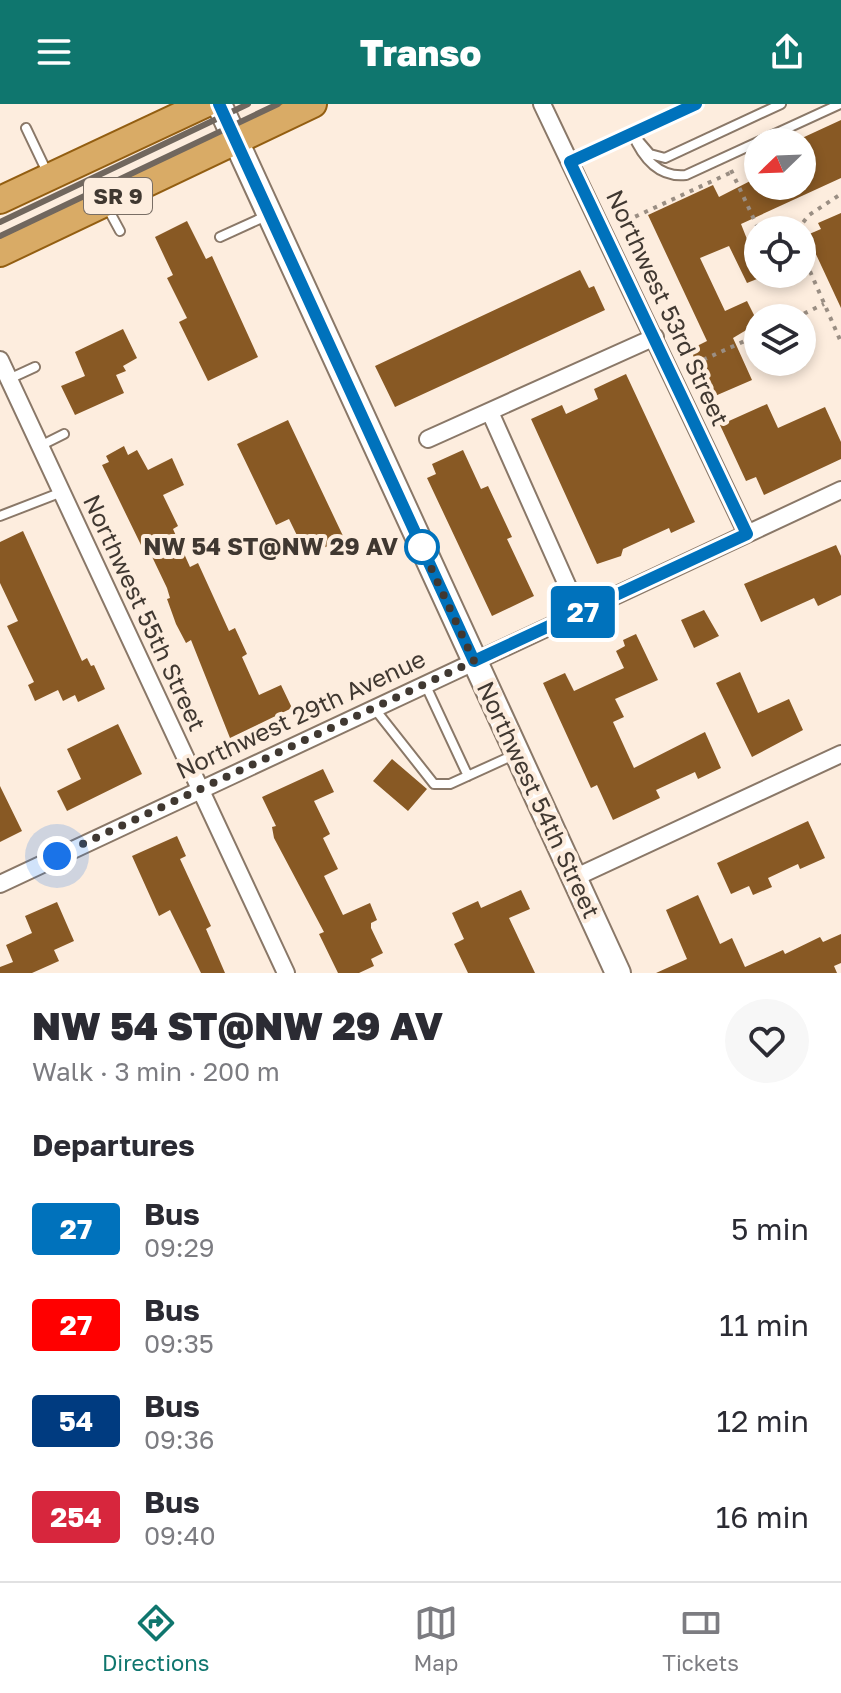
<!DOCTYPE html>
<html lang="en">
<head>
<meta charset="utf-8">
<style>
  :root { --surface:#fff; --page:#f7f7f7; --text:#2b2b33; --muted:#7c7c81; --line:#e1e1e2; --accent:#0f766e }
  body { margin:0; font-family:"Golos Text",sans-serif; background:var(--page); color:var(--text); height:100vh; display:flex; flex-direction:column; font-size:30px; white-space:nowrap }
  * { box-sizing:border-box; margin:0 }
  p { font-size:26px; color:var(--muted) }
  .icon { flex:none; width:44px; height:44px; fill:none; stroke:currentColor; stroke-width:2; stroke-linecap:round; stroke-linejoin:round }
  .map { position:relative; height:869px; overflow:hidden }
  .sheet { display:flex; flex-direction:column; background:var(--surface); flex:1 }
  .sheet>* { flex:none }
  .badge { padding:0 16px; border-radius:6px; font-size:28px; line-height:52px }
  .needle { width:52px; rotate:247deg }
  .controls { position:absolute; left:744px; top:24px; display:grid; gap:16px }
  .controls a { display:grid; place-items:center; width:72px; height:72px; border-radius:50%; background:var(--surface); box-shadow:0 4px 12px #0003; font-size:40px }
  .you { position:absolute; width:40px; height:40px; margin:-20px; border:6px solid #fff; border-radius:50%; background:#1a73e8; box-shadow:0 0 0 12px #1a73e833 }
  .map>.badge { position:absolute; translate:-50% -50%; box-shadow:0 0 0 4px #fff }
  h2 { padding:0 32px; font-size:30px; line-height:72px }
  .round { display:grid; place-items:center; flex:none; width:84px; height:84px; border-radius:42px; background:var(--page) }
  .overview { display:flex; align-items:center; justify-content:space-between; height:136px; padding:0 32px }
  h1 { font-size:38px; font-weight:800; line-height:60px }
  ul { padding:0; list-style:none }
  li { display:flex; align-items:center; gap:24px; height:96px; padding:0 32px }
  li div { flex:1 }
  li b { display:block; font-size:30px }
  li em { font-style:normal }
  li .badge { min-width:88px; font-weight:700; text-align:center }
  header { display:flex; justify-content:space-between; align-items:center; height:104px; padding:0 32px; background:var(--accent); color:#fff; font-size:36px; font-weight:800 }
  .tabs { display:flex; justify-content:space-around; align-items:center; height:112px; border-top:2px solid var(--line); background:var(--surface); font-size:22px; color:var(--muted) }
  .tabs a { display:grid; justify-items:center; gap:4px }
  .tabs .selected { color:var(--accent) }
  .map>svg:first-child { display:block }
  .building { fill:#885924 }
  .lines { fill:none; stroke-linecap:round; stroke-linejoin:round }
  .service-casing { stroke:#8a7868; stroke-width:12 }
  .minor-casing { stroke:#8a7868; stroke-width:20 }
  .secondary-casing { stroke:#8a7868; stroke-width:28 }
  .primary-casing { stroke:#935e11; stroke-width:30 }
  .path { stroke:#9a8e83; stroke-width:4; stroke-dasharray:4 6; stroke-linecap:butt }
  .service { stroke:#fff; stroke-width:8 }
  .minor { stroke:#fff; stroke-width:16 }
  .secondary { stroke:#fff; stroke-width:24 }
  .primary { stroke:#d9ab66; stroke-width:26 }
  .rail { stroke:#71675e; stroke-width:6 }
  .line-casing { stroke:#fff; stroke-width:18 }
  .line { stroke:#0072bc; stroke-width:12 }
  .walk { stroke:#403831; stroke-width:8; stroke-dasharray:0 14.4 }
  .stop-dot { fill:#fff; stroke:#0072bc; stroke-width:4 }
  .labels { text-anchor:middle; stroke-width:8; stroke-linejoin:round; paint-order:stroke }
  .shield { fill:#fdedde; stroke:#796e65; stroke-width:2 }
  .shield-label { font-size:22px; font-weight:bold; fill:#403831 }
  .street-label { font-size:24px; fill:#403831; stroke:#fdedde }
  .stop-label { font-size:24px; font-weight:bold; fill:#403831; stroke:#fdedde; text-anchor:end }
</style>
</head>
<body>
<header><svg class="icon" aria-label="menu" viewBox="0 0 24 24"><path d="M4 6h16M4 12h16M4 18h16"/></svg>Transo<svg class="icon" aria-label="share" viewBox="0 0 24 24"><path d="M12 15V3M7 8l5-5 5 5M5 13v7h14v-7"/></svg></header>
<div class="map">
<svg width="841" height="869" viewBox="0 0 841 869">
  <rect width="100%" height="100%" fill="#fdedde"/>
  <path class="building" d="M841 16V74L741 120 762 173 747 179 729 142 700 154 725 207 747 197 758 219 733 234 752 276 708 295 691 245 707 237 648 111 713 81 719 93 758 73V82H802V34Z
    M841 109V204L807 131 821 125 818 119Z
    M187 117 206 155 212 152 258 253 208 277 179 218 187 214 167 174 173 171 155 133Z
    M580 166 589 184 594 182 605 206 395 303 375 262Z
    M123 225 137 254 123 262 126 267 116 271 124 289 75 311 61 282 85 272 75 248Z
    M626 270 695 418 671 429 669 424 623 445 621 452 597 460 531 315 562 301 566 310 598 295 594 285Z
    M767 300 778 324 825 303 841 338V355L764 391 756 373 746 377 720 321Z
    M288 316 344 434 307 452 289 415 276 421 237 340Z
    M124 342 128 351 137 346 148 366 172 354 184 381 163 391 178 422 173 425 190 463 198 459 229 527 235 524 247 550 242 553 259 591 281 581 292 604 230 634 191 536 186 539 176 520 167 495 170 494 167 484 145 438 141 441 102 361 109 358 106 352Z
    M463 346 481 385 488 382 512 433 507 435 534 492 492 512 427 374 436 370 432 360Z
    M23 427 82 557 87 554 91 562 94 561 105 585 78 598 75 591 63 597 58 586 35 597 28 581 34 578 7 522 18 517 0 479V438Z
    M836 441 841 452V491L818 502 814 494 761 518 744 480Z
    M704 506 719 532 694 544 681 516Z
    M636 530 658 576 615 595 624 613 613 618 634 664 705 628 721 664 698 675 695 668 656 686 660 694 613 716 597 681 591 684 543 579 565 569 574 587 624 564 616 547 625 542 623 536Z
    M740 568 758 609 789 595 803 626 752 653 716 579Z
    M118 620 142 670 67 707 57 687 81 675 67 645Z
    M392 655 427 685 408 707 373 677Z
    M323 665 334 688 314 697 330 730 323 734 338 765 324 772 343 811 370 799 377 816 371 819V824L383 849 371 855 374 862 359 869H338L319 830 324 828 274 734 272 723 276 722 262 693Z
    M0 682 22 727 0 738Z
    M808 717 825 754 800 765 798 760 768 774 772 783 753 791 749 782 731 790 717 759Z
    M177 732 186 752 180 755 211 822 206 825 225 869H201L170 806 159 812 132 752Z
    M521 786 530 805 509 814 535 869H468L454 840 464 835 452 809 478 797 481 804Z
    M698 791 720 840 732 834 745 863 783 846 785 850 820 833 823 838 841 830V859L834 862 837 869H656L687 855 666 806Z
    M57 798 74 837 54 846 59 857 32 869H0V863L13 858 6 841 32 829 25 812Z"/>
  <g class="lines">
    <g class="service-casing">
      <path id="service" d="M26 24 47 68
        M632 29C642 53 658 74 686 71L840 0
        M638 36 650 50 665 54 781 0
        M570 58 696 0
        M107 103 120 127
        M220 133 266 112
        M9 275 35 263
        M40 342 64 330
        M0 412 62 388
        M425 580 468 672
        M374 604 434 680H450L516 650"/>
    </g>
    <g class="minor-casing">
      <path id="minor" d="M542 0 747 430
        M0 256 286 869
        M490 308 580 510
        M428 335 655 233
        M574 774 841 650
        M0 780 841 386"/>
    </g>
    <g class="secondary-casing">
      <path id="secondary" d="M219 0 618 869"/>
    </g>
    <g class="primary-casing">
      <path id="primary" d="M0 96 205 0
        M0 149 313 0"/>
    </g>
    <path class="path" d="M731 66 759 126
      M617 121 732 68
      M797 126 809 111 841 90
      M802 149 841 238
      M795 214 824 200
      M685 264 758 231"/>
    <use href="#service" class="service"/>
    <use href="#minor" class="minor"/>
    <use href="#secondary" class="secondary"/>
    <use href="#primary" class="primary"/>
    <path class="rail" d="M0 118 248 0
      M0 132 278 0"/>
  </g>
  <g class="lines">
    <g class="line-casing">
      <path id="line" d="M219 0 474 557 747 430 570 58 696 0"/>
    </g>
    <use href="#line" class="line"/>
    <path class="walk" d="M57 752 474 557 420 440 422 443"/>
  </g>
  <circle class="stop-dot" cx="422" cy="443" r="16"/>
  <g class="labels">
    <rect class="shield" x="84" y="74" width="68" height="36" rx="6"/>
    <g class="shield-label">
      <text x="118" y="100">SR 9</text>
    </g>
    <g class="street-label">
      <text transform="translate(667 204) rotate(65)" y="8">Northwest 53rd Street</text>
      <text transform="translate(144 509) rotate(65)" y="8">Northwest 55th Street</text>
      <text transform="translate(301 611) rotate(-25)" y="8">Northwest 29th Avenue</text>
      <text transform="translate(538 696) rotate(65)" y="8">Northwest 54th Street</text>
    </g>
    <g class="stop-label">
      <text x="398" y="451">NW 54 ST@NW 29 AV</text>
    </g>
  </g>
</svg>
<div class="controls">
<a><svg class="needle" viewBox="-14 -14 28 28"><path d="M0-13l5 13h-10z" fill="#e53935"/><path d="M0 13l5-13h-10z" fill="#7c7c81"/></svg></a>
<a><svg class="icon" aria-label="locate" viewBox="0 0 24 24"><circle cx="12" cy="12" r="6"/><path d="M12 2v4M12 18v4M2 12h4M18 12h4"/></svg></a>
<a><svg class="icon" aria-label="layers" viewBox="0 0 24 24"><path d="M12 4l9 5-9 5-9-5zM3 14l9 5 9-5"/></svg></a>
</div>
<div class="you" style="left:57px;top:752px"></div>
<b class="badge" style="left:583px;top:508px;background:#0072bc;color:#fff">27</b>
</div>
<section class="sheet">
<div class="overview"><div><h1>NW 54 ST@NW 29 AV</h1><p>Walk · 3 min · 200 m</p></div><a class="round"><svg class="icon" aria-label="heart" viewBox="0 0 24 24"><path d="M12 20l-8-8c-3-5 5-10 8-4 3-6 11-1 8 4z"/></svg></a></div>
<h2>Departures</h2>
<ul>
<li><span class="badge" style="background:#0072bc;color:#fff">27</span><div><b>Bus</b><p>09:29</p></div><em>5 min</em></li>
<li><span class="badge" style="background:#f00;color:#fff">27</span><div><b>Bus</b><p>09:35</p></div><em>11 min</em></li>
<li><span class="badge" style="background:#003b80;color:#fff">54</span><div><b>Bus</b><p>09:36</p></div><em>12 min</em></li>
<li><span class="badge" style="background:#d7263d;color:#fff">254</span><div><b>Bus</b><p>09:40</p></div><em>16 min</em></li>
</ul>
</section>
<nav class="tabs">
<a class="selected"><svg class="icon" aria-label="directions" viewBox="0 0 24 24"><path d="M12 3l9 9-9 9-9-9zM9 14v-3h6M13 9l2 2-2 2"/></svg>Directions</a>
<a><svg class="icon" aria-label="map" viewBox="0 0 24 24"><path d="M3 6l6-2 6 2 6-2v14l-6 2-6-2-6 2zM9 4v14M15 6v14"/></svg>Map</a>
<a><svg class="icon" aria-label="tickets" viewBox="0 0 24 24"><path d="M3 7h18v10H3zM15 7v10"/></svg>Tickets</a>
</nav>
</body>
</html>
